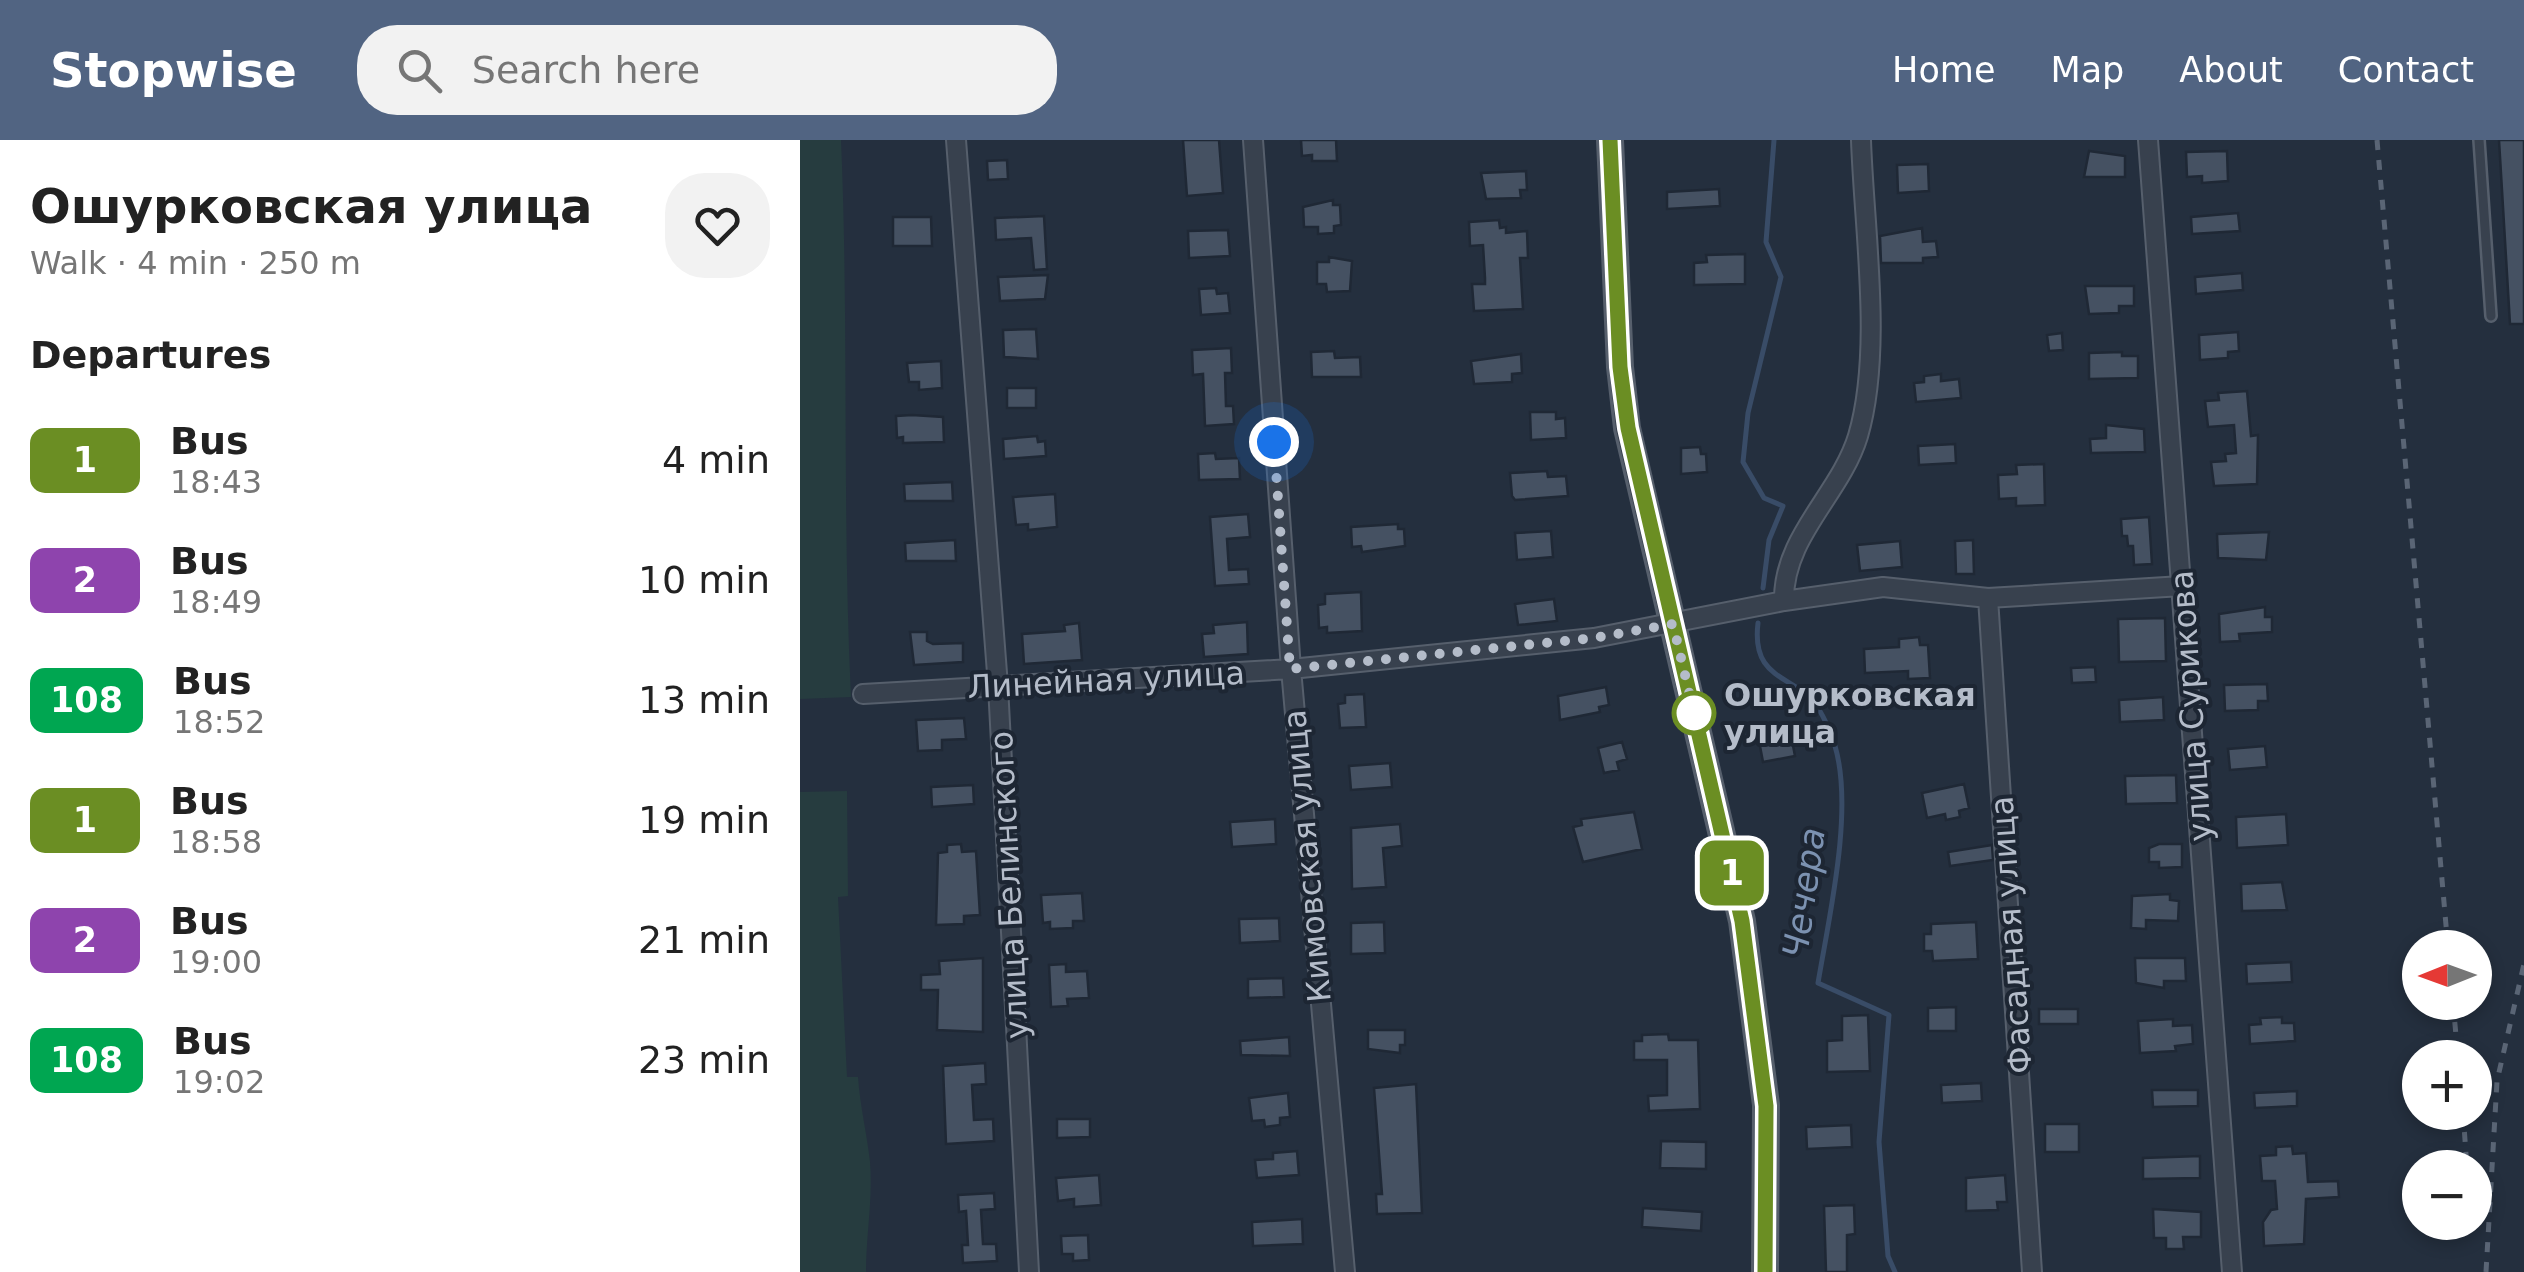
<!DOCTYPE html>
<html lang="en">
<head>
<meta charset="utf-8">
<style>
  :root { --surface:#fff; --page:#f2f2f2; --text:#222; --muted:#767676; --accent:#516482 }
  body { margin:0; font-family:"DejaVu Sans",sans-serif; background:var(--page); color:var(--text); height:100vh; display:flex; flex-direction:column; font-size:38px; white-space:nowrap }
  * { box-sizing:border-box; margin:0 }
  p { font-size:32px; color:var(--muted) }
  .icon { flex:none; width:55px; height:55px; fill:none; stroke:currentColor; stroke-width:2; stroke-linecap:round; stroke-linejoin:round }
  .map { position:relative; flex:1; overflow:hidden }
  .panel { display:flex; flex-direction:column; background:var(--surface); width:800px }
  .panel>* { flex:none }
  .badge { padding:0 20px; border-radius:15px; font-size:35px; line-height:65px }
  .needle { width:65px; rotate:269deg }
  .controls { position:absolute; left:1602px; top:790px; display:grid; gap:20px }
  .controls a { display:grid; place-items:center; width:90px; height:90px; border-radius:50%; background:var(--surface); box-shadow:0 5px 15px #0003; font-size:50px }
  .you { position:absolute; width:50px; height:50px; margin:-25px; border:8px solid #fff; border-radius:50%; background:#1a73e8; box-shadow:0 0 0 15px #1a73e833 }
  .map>.badge { position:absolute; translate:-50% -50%; box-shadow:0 0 0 5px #fff }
  h2 { padding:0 30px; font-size:38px; line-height:90px }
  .round { display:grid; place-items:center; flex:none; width:105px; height:105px; border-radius:40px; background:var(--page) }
  .head { display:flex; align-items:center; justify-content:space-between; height:170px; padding:0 30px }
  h1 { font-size:48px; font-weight:800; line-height:75px }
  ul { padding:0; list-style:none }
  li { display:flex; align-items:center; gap:30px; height:120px; padding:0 30px }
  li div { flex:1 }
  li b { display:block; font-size:38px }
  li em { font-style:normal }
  li .badge { min-width:110px; font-weight:700; text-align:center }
  header { display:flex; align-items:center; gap:60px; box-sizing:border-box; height:140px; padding:0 50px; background:var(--accent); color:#fff }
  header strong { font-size:48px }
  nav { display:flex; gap:55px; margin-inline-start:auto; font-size:35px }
  .search { width:700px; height:90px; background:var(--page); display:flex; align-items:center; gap:25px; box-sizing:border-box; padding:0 35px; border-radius:40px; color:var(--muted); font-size:38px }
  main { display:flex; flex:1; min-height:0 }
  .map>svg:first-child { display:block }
  .green { fill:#263c3f }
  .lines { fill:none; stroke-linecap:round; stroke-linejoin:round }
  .stream { stroke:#394c67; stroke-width:5 }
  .building { fill:#455162; stroke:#1f2835; stroke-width:2.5 }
  .service-casing { stroke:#565f6c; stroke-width:14 }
  .minor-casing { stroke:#565f6c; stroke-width:22 }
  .tertiary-casing { stroke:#565f6c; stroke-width:28 }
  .service { stroke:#38414e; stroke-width:9 }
  .minor { stroke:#38414e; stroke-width:18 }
  .tertiary { stroke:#38414e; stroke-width:22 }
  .rail { stroke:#5a6575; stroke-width:5; stroke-dasharray:10 10; stroke-linecap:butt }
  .line-casing { stroke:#fff; stroke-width:22 }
  .line { stroke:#6b8e23; stroke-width:15 }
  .walk { stroke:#b4bcc9; stroke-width:10; stroke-dasharray:0 18 }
  .stop-dot { fill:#fff; stroke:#6b8e23; stroke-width:5 }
  .labels { text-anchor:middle; stroke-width:8; stroke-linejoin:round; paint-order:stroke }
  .street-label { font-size:32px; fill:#b4bcc9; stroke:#1d2633 }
  .stop-label { font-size:32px; font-weight:bold; fill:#b4bcc9; stroke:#1d2633; text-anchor:start }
  .water-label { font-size:35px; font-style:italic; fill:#7c92b1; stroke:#1d2633 }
</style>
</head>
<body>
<header>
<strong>Stopwise</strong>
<div class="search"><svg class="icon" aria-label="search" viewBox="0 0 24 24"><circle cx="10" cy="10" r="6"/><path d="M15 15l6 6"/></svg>Search here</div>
<nav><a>Home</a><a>Map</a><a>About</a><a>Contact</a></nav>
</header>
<main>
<section class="panel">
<div class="head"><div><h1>Ошурковская улица</h1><p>Walk · 4 min · 250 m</p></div><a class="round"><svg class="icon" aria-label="heart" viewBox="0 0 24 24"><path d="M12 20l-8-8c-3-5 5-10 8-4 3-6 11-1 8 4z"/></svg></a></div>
<h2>Departures</h2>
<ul>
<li><span class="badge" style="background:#6b8e23;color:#fff">1</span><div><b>Bus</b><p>18:43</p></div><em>4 min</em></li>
<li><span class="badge" style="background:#8e44ad;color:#fff">2</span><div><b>Bus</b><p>18:49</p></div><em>10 min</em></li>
<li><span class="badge" style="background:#00a651;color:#fff">108</span><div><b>Bus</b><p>18:52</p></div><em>13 min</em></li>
<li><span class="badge" style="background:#6b8e23;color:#fff">1</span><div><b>Bus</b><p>18:58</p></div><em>19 min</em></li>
<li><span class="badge" style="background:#8e44ad;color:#fff">2</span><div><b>Bus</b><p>19:00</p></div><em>21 min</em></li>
<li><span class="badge" style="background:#00a651;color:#fff">108</span><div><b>Bus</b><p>19:02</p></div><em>23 min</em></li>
</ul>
</section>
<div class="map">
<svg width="1724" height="1132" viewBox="0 0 1724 1132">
  <rect width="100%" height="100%" fill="#242f3e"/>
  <path class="green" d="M0 0H41C49 186 42 371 51 557L0 559Z
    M47 651 48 756 38 757 47 937H58C60 966 67 994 70 1022 73 1060 66 1095 66 1132H0V652Z"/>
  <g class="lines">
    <path class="stream" d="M963 448 969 400 983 366 964 358 943 322 948 273 981 137 966 102 974 0
      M958 483C951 540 992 534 1015 564 1023 574 1031 594 1035 606 1054 670 1029 777 1018 843L1089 875 1079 1002 1088 1116 1095 1132"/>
  </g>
  <path class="building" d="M383 0H419L423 53 387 56Z
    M501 0H536L537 21H512V15L502 16Z
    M1699 0H1724V184H1710Z
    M1289 11 1325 16V37H1284Z
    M1427 11 1428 41 1402 43V36L1387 37 1386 12Z
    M207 20 208 39 188 40 187 21Z
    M1128 24 1129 51 1098 53 1097 25Z
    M726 31 727 50H720L721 58 686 59 681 33Z
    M919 49 920 66 867 69V52Z
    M533 60V65H540L541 85 534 86V93L518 94V87H504L503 67Z
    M1438 73 1440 91 1392 94 1391 77Z
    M244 76 247 129 234 130 231 98 196 100 195 78Z
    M93 77H131L132 106H93Z
    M699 80 700 88 706 87V93L727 91 728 118H720L723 169 674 171 672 144H685V138L683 105 670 106 669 82Z
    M1122 88 1123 102 1136 101 1138 117 1123 118V123H1081L1080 96Z
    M428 90 430 116 389 118 388 91Z
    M945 114V144L894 145V123L907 122 906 115Z
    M529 117 552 121 550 151 527 152 526 144H517V122H529Z
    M1442 133 1443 150 1396 154 1395 137Z
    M248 135 245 159 200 161 198 137Z
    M1285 146H1334V166H1319V173L1289 174Z
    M416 148 417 154 428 153 430 173 401 175 399 149Z
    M236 189 238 219 204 217 203 190Z
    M1438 192 1439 211 1428 212V218L1400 220 1399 195Z
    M1262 193 1263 210 1249 211 1247 195Z
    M431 208 432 233H425L426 266H433L434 284 405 286 403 234 393 235 392 210Z
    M534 211 535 218 560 217 561 237H512L511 212Z
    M1322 212V216H1338V238L1289 239V213Z
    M721 214 722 233 712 234V242L674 244 671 221Z
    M141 221 142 248 119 250V242H109L107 223Z
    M1141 234V241L1159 239 1161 258 1116 262 1114 243 1124 242V236Z
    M207 248H236V268H207Z
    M1447 251 1451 296 1458 295 1457 344 1414 346 1411 322 1426 321 1425 314 1436 313 1434 285 1408 287 1405 261 1419 260 1418 253Z
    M730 272H756V279L765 278 766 298 731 300Z
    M112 275 143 277 144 302 103 303V297L97 298 96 276Z
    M1306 285 1344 289 1345 312 1291 313 1290 299 1306 298Z
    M237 296 238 302 245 301 246 316 204 319 203 299Z
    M1155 304 1156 323 1119 325 1118 306Z
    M900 307 901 314H906L907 332 881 334V308Z
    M415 313 416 319 439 318 440 339 399 340 398 314Z
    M1244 324 1245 365 1216 366V358L1199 359 1198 335 1217 334 1216 325Z
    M747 331 748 337 766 336 768 356 715 360 712 356 710 333Z
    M152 342 153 361H105L104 344Z
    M255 354 257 387 228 390V384L216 385 213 357Z
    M448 374 450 397 427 399 429 430 448 429 449 444 415 446 410 377Z
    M1349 377 1352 424 1334 425 1333 406H1328L1327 396H1322L1321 379Z
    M598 384V389H604L605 406 562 412 561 406 552 407 551 387Z
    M751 391 753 417 717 420 715 393Z
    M1469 392 1466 420 1418 418 1417 394Z
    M155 400 156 421H106L105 403Z
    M1173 400 1174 434H1156L1155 401Z
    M1100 401 1102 427 1060 431 1057 405Z
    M561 452 562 491 527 493V487L519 488 518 465 525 464V454Z
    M754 459 757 481 718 485 715 464Z
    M1465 467V477H1472V492L1439 494 1440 501 1420 502 1419 474Z
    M1365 478 1366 521 1319 522 1318 479Z
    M447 482 448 514 404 517 402 494 414 493 413 485Z
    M279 483 282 520 224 524 222 494 265 491 264 485Z
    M110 492H127V501L133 504 163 503V522L114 525Z
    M1119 497 1120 505H1128L1130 538 1108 539V531L1065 533 1064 509 1099 507V499Z
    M1295 527 1296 542 1272 543 1271 528Z
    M1467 544 1468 561H1458V570L1425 571 1424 545Z
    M806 547 809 565 799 567 800 572 760 580 758 556Z
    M564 554 566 587 540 588 538 564 545 563V555Z
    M1363 557 1364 580 1320 582 1319 560Z
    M164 578 166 599 142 600V610L118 611 116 580Z
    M991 595 995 616 963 622 959 601Z
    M822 602 827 619 817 622 819 630 804 633 798 608Z
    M1465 606 1467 627 1430 630 1428 609Z
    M590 623 592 647 551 650 549 626Z
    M1376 635 1377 663 1326 664 1325 636Z
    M1164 644 1169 668 1159 671 1160 677 1146 680 1145 674 1127 678 1122 653Z
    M173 645 174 664 132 667 131 647Z
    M834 672 842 709 783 722 773 687 782 685 781 679Z
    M1486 674 1488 705 1437 708 1436 677Z
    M475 679 476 704 432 707 430 682Z
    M600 684 602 706 583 708 586 747 552 749 551 688Z
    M161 704 162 712 176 711 180 775 164 776V784L136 785 138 713 147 712V705Z
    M1359 704H1382V727L1359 728V722H1349V708Z
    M1192 705 1193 720 1150 726 1148 712Z
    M1482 742 1487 770 1442 771 1441 744Z
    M282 753 284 781H273V788L250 789V782L243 783 241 755Z
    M1370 754V760L1379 761 1378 781 1346 780V789L1331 788 1332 756Z
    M479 778 480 801 440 803 439 779Z
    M584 782 585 813 551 814V783Z
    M1176 782 1178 819 1133 821 1132 811H1124V794H1131V784Z
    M183 818V892L137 890 138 850H121V835L140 834 139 821Z
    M1335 818H1385L1386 841H1364V848L1336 843Z
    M1491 822 1492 842 1447 844 1446 824Z
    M266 824V832L287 831 289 858 267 859 268 866 251 867 249 825Z
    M483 838 484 857 448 858V839Z
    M1156 867V891H1128V868Z
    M1239 869H1278V884H1239Z
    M1068 875 1070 931 1027 932V901L1042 900V876Z
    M1482 877V883H1494L1495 901 1450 904 1449 885 1461 884 1460 878Z
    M1373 879V886L1392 885 1393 904 1375 906 1376 911 1340 913 1338 881Z
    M568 890H605V905H600V913L568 909Z
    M868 894 869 900H898L900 969 849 971 848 956 867 955V920H834V901H842V895Z
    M489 897 490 916 441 915 440 901Z
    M185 923 186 944 172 945 174 980 193 979 194 1001 146 1004 143 926Z
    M1181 943 1182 961 1142 963 1141 945Z
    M616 944 622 1073 577 1074 576 1054H582L574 948Z
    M1352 950H1398V966L1353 967Z
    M1497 951V966L1455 968 1454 953Z
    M488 953 490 977 480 978V985L465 987 464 980 452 981 449 958Z
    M257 979H290V997L257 998Z
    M1245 984H1279V1012H1245Z
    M1051 985 1052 1007 1007 1009 1006 987Z
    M861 1001 906 1002V1029L860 1028Z
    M1492 1006 1493 1014 1506 1013 1508 1042 1538 1041 1539 1057 1506 1059 1504 1104 1464 1106 1463 1082 1471 1070 1477 1069 1475 1041H1462L1460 1016 1476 1015V1007Z
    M497 1011 499 1035 457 1038 455 1020 473 1019V1013Z
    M1400 1016V1038L1343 1039V1018Z
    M299 1035 301 1065 274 1067V1059L258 1061 256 1038Z
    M1205 1035 1207 1062H1197L1198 1070 1166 1071V1038Z
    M194 1053 195 1069 181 1070 183 1104H196L197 1121 163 1123 162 1105H168L166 1071 159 1072 158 1055Z
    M1054 1065 1055 1094 1047 1095V1132H1026L1024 1066Z
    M843 1068 902 1072 901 1091 842 1087Z
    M1353 1069 1401 1072V1097H1383L1384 1109H1366V1098H1354Z
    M502 1079 503 1104 453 1106 452 1082Z
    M288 1095 289 1120 273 1121V1114H262L261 1096Z"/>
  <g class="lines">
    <g class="service-casing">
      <path id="service" d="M1679 0 1691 176"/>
    </g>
    <g class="minor-casing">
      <path id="minor" d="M156 0 198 546 229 1132
        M453 0 491 529 545 1132
        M1348 0 1432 1132
        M1188 458 1232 1132
        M984 461C983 396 1040 355 1058 296 1083 211 1064 90 1061 0
        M63 554 491 529 794 498 984 461 1083 447 1188 458 1382 446"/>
    </g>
    <g class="tertiary-casing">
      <path id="tertiary" d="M810 0 820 227 827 288 942 781 966 965 965 1132"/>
    </g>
    <use href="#service" class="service"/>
    <use href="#minor" class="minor"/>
    <use href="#tertiary" class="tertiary"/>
    <path class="rail" d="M1577 0 1648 808
      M1653 862 1658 918
      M1663 972 1667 1028
      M1686 1132 1697 941 1724 824"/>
  </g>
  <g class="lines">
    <g class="line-casing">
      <path id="line" d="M810 0 820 227 828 288 942 781 966 966 965 1132"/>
    </g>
    <use href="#line" class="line"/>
    <path class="walk" d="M474 302 490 529 794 498 873 484 894 573"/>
  </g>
  <circle class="stop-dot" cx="894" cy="573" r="20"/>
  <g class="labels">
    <g class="street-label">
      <text transform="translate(306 540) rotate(-3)" y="11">Линейная улица</text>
      <text transform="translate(1391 566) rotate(-94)" y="11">улица Сурикова</text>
      <text transform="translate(507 716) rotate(-95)" y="11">Кимовская улица</text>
      <text transform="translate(209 745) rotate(-93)" y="11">улица Белинского</text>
      <text transform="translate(1211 795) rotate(-94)" y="11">Фасадная улица</text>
    </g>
    <g class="stop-label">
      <text x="924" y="566">Ошурковская<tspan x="924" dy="37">улица</tspan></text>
    </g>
    <g class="water-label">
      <text transform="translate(1004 753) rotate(-82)" y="12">Чечера</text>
    </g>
  </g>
</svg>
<div class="controls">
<a><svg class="needle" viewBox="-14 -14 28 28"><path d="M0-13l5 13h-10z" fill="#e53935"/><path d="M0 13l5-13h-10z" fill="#767676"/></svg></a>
<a>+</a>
<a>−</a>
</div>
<div class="you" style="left:474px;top:302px"></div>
<b class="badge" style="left:932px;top:733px;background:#6b8e23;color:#fff">1</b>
</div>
</main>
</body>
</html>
